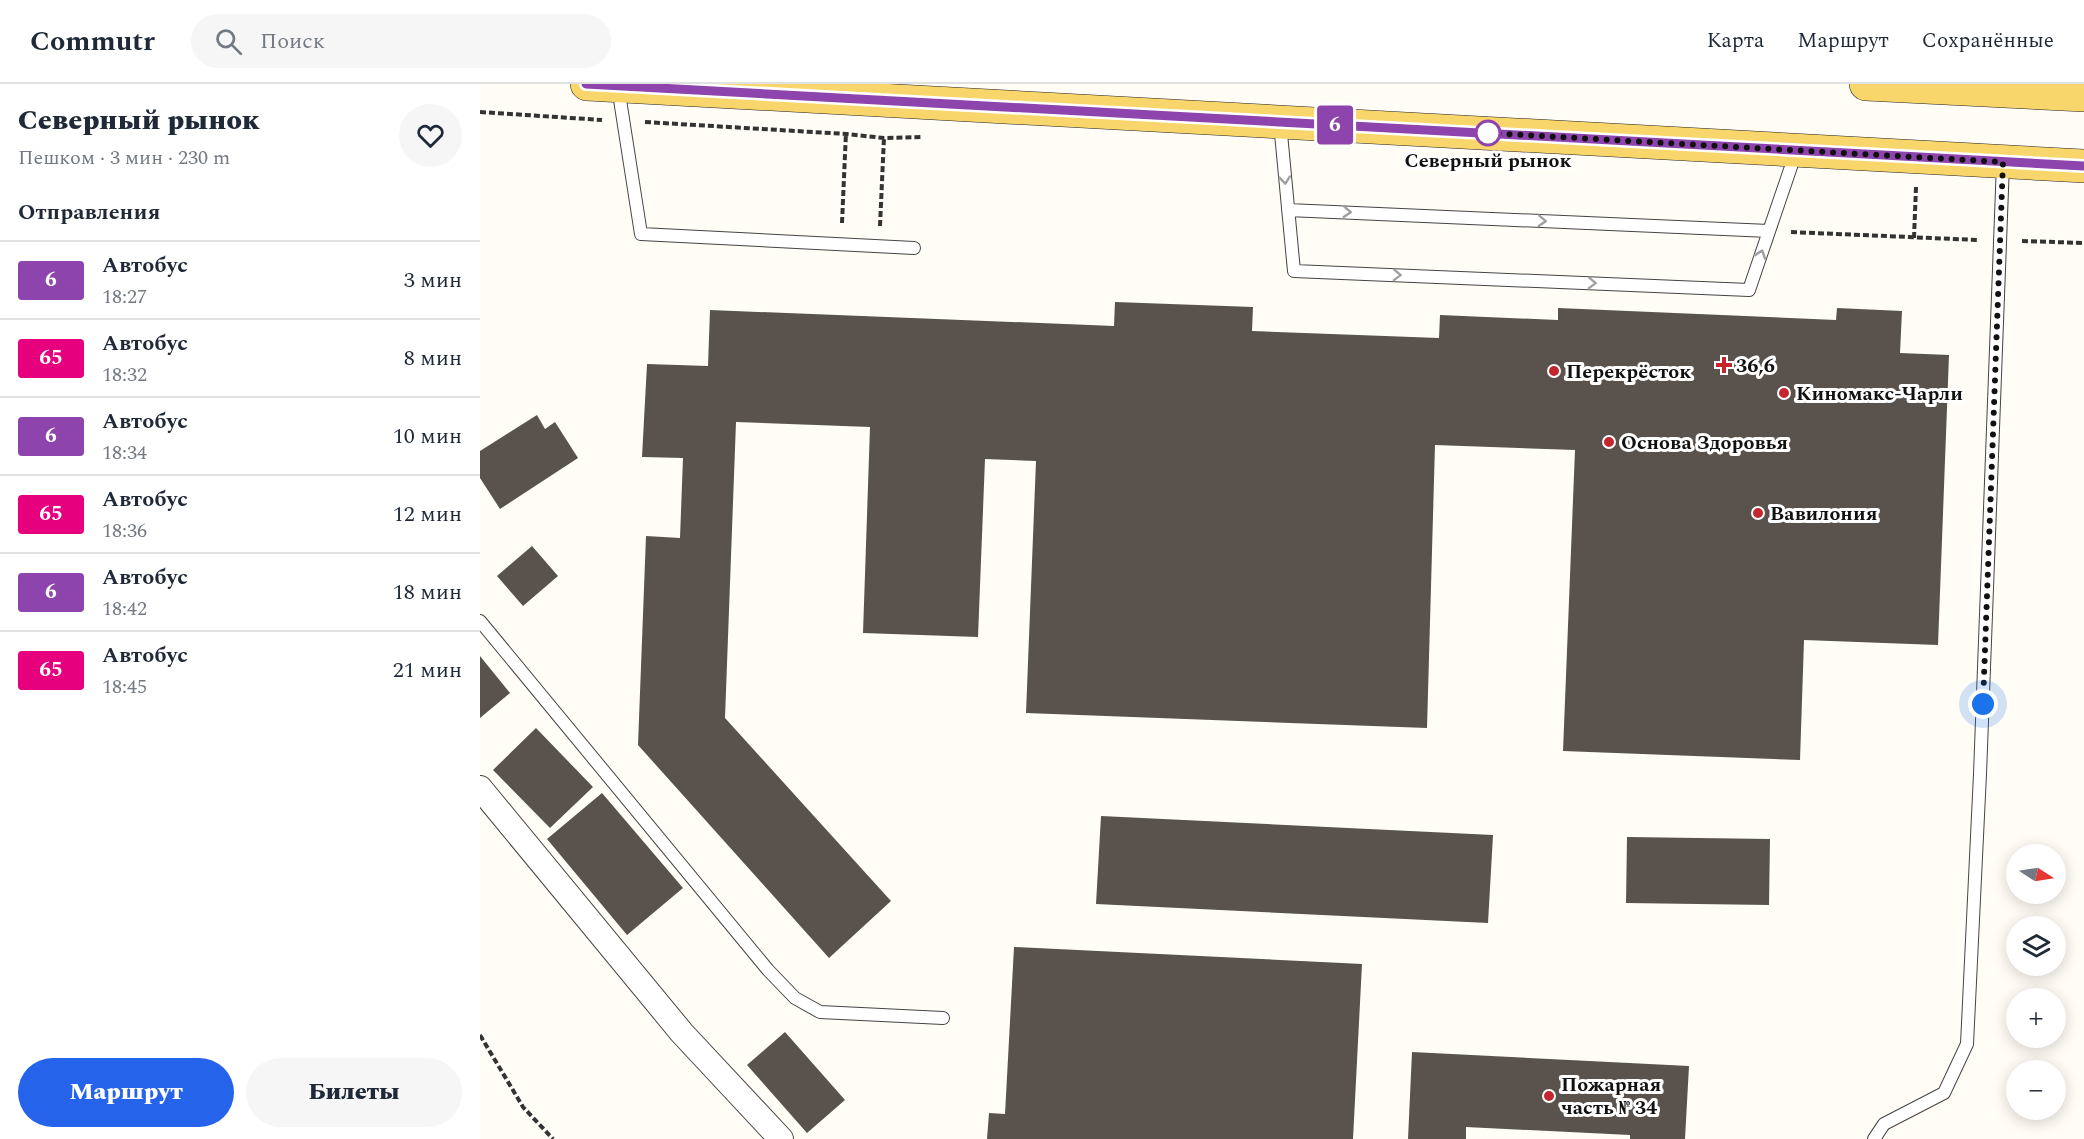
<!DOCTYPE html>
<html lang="ru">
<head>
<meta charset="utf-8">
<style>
  :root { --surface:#fff; --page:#f6f6f7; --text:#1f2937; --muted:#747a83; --line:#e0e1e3; --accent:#2563eb }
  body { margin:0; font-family:Spectral,serif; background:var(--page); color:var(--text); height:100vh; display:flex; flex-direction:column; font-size:22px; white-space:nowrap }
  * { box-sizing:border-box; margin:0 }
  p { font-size:20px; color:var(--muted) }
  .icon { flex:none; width:33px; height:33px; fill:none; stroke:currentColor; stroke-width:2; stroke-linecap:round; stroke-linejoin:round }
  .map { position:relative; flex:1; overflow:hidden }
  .drawer { display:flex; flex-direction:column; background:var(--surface); width:480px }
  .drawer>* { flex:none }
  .badge { padding:0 12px; border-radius:4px; font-size:21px; line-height:39px }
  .needle { width:39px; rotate:102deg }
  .tools { position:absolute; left:1526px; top:760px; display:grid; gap:12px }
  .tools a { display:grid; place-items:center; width:60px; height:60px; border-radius:50%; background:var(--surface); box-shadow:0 3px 15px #0003; font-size:30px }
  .you { position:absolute; width:30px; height:30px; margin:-15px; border:4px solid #fff; border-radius:50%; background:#1a73e8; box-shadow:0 0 0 9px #1a73e833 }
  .map>.badge { position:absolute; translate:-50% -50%; box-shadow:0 0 0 3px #fff }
  h2 { padding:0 18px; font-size:22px; line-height:54px }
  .round { display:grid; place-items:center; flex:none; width:63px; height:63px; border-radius:32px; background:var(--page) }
  .head { display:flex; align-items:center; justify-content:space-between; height:102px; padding:0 18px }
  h1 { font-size:28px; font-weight:800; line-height:45px }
  .action { display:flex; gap:12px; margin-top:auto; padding:12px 18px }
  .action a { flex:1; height:69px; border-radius:36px; background:var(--accent); color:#fff; font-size:24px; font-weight:800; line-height:69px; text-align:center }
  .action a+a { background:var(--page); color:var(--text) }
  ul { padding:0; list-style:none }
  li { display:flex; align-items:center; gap:18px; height:78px; padding:0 18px; border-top:2px solid var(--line) }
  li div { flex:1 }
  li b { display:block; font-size:22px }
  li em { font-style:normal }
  li .badge { min-width:66px; font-weight:700; text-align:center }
  header { display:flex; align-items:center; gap:36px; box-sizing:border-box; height:84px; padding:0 30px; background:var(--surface); border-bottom:2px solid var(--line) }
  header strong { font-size:28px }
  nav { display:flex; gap:33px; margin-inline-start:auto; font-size:21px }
  .search { width:420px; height:54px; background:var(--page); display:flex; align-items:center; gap:15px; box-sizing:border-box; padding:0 21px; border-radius:33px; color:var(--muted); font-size:22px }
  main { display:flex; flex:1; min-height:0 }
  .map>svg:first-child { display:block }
  .building { fill:#5a524d }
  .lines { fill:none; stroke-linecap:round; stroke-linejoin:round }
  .service-casing { stroke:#444; stroke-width:14 }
  .minor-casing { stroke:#444; stroke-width:26 }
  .primary-casing { stroke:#222; stroke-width:34 }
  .path { stroke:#333; stroke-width:4; stroke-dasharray:6 3; stroke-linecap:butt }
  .service { stroke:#fff; stroke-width:12 }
  .minor { stroke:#fff; stroke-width:24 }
  .primary { stroke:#f9d66b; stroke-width:33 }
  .oneway { stroke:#a0a0a0 }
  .line-casing { stroke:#fff; stroke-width:14 }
  .line { stroke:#8e44ad; stroke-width:9 }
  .walk { stroke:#111; stroke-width:6; stroke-dasharray:0 10.8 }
  .stop-dot { fill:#fff; stroke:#8e44ad; stroke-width:3 }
  .poi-dot { fill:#c4262e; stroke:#fff; stroke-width:2 }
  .labels { text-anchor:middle; stroke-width:6; stroke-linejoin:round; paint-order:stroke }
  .stop-label { font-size:20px; font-weight:bold; fill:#111; stroke:#fff }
  .poi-label { font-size:20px; font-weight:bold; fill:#111; stroke:#fff; text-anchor:start }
</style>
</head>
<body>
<header>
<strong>Commutr</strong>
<div class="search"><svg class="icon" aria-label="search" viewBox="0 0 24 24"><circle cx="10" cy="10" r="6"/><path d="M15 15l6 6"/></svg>Поиск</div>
<nav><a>Карта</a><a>Маршрут</a><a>Сохранённые</a></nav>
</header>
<main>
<section class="drawer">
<div class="head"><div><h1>Северный рынок</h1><p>Пешком · 3 мин · 230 m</p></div><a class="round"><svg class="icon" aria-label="heart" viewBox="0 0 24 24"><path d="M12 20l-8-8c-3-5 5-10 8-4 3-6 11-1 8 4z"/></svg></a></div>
<h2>Отправления</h2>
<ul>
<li><span class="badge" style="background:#8e44ad;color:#fff">6</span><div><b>Автобус</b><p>18:27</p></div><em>3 мин</em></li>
<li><span class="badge" style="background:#e6007e;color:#fff">65</span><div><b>Автобус</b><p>18:32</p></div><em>8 мин</em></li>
<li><span class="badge" style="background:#8e44ad;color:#fff">6</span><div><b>Автобус</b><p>18:34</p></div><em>10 мин</em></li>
<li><span class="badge" style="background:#e6007e;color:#fff">65</span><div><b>Автобус</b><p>18:36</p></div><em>12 мин</em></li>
<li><span class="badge" style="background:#8e44ad;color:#fff">6</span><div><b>Автобус</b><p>18:42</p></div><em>18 мин</em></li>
<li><span class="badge" style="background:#e6007e;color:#fff">65</span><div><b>Автобус</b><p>18:45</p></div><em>21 мин</em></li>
</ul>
<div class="action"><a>Маршрут</a><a>Билеты</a></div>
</section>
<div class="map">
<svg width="1604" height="1055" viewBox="0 0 1604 1055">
  <rect width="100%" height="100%" fill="#fffdf5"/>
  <path class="building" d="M635 218 773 223 772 247 959 254 960 231 1078 236V224L1356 236 1357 224 1422 227 1420 269 1469 271 1458 561 1324 556 1320 676 1083 667 1095 366 955 361 947 644 546 629 556 377 505 375 498 553 383 549 390 343 256 338 245 634 411 817 349 874 158 661 166 452 200 454 203 374 162 373 167 280 228 282 230 226 634 242Z
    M57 331 65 345 75 338 98 374 20 425 0 394V367Z
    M52 462 78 492 43 522 17 492Z
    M0 572 30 609 0 634Z
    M56 644 113 703 70 744 13 686Z
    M122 709 203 804 147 851 67 755Z
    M621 732 1013 751 1008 839 616 820Z
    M1147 753 1290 755 1289 821 1146 819Z
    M534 863 882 880 873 1055H507L509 1029 525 1030Z
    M305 948 365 1016 327 1049 267 981Z
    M932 968 1209 982 1205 1055H1150V1051L986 1043V1055H928Z"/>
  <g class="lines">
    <g class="service-casing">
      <path id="service" d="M138 3 161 150 434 164
        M800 39 814 187 1269 206 1316 68
        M808 126 1289 147
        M0 537 288 886 315 914 340 928 463 934
        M1394 1055 1404 1040 1464 1009 1487 960 1500 690 1523 79"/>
    </g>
    <g class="minor-casing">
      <path id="minor" d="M0 704 202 949 301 1055"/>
    </g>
    <g class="primary-casing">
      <path id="primary" d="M107 0 1604 82
        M1386 0 1604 11"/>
    </g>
    <path class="path" d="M0 28 122 36
      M165 38 366 50 404 54 442 53
      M362 139 366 48
      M400 142 404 53
      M1311 148 1498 156
      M1434 154 1436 103
      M1542 157 1604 159
      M0 951 43 1023 73 1055"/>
    <use href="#service" class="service"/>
    <use href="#minor" class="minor"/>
    <use href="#primary" class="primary"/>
  </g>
  <defs><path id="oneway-chevron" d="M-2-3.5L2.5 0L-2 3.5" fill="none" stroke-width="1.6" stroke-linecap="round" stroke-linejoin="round" transform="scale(1.5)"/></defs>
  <g class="oneway">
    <use href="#oneway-chevron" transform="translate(805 96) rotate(84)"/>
    <use href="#oneway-chevron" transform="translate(867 128) rotate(3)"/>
    <use href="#oneway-chevron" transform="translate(1062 137) rotate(3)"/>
    <use href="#oneway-chevron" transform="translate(1281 170) rotate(-71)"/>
    <use href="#oneway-chevron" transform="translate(917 191) rotate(2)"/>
    <use href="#oneway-chevron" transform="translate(1112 199) rotate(2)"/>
  </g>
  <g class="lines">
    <g class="line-casing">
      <path id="line" d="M106 0 1604 82"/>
    </g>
    <use href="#line" class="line"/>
    <path class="walk" d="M1008 49 1523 78 1503 620"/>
  </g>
  <circle class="stop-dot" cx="1008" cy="49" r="12"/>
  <g class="poi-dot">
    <path d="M1241 272h6v6h6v6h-6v6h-6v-6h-6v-6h6z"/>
    <circle cx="1074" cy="287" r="6"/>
    <circle cx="1304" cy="309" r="6"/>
    <circle cx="1129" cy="358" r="6"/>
    <circle cx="1278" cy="429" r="6"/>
    <circle cx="1069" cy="1012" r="6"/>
  </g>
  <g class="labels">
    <g class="stop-label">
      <text x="1008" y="83">Северный рынок</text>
    </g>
    <g class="poi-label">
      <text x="1256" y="288">36,6</text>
      <text x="1086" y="294">Перекрёсток</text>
      <text x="1316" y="316">Киномакс-Чарли</text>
      <text x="1141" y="365">Основа Здоровья</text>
      <text x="1290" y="436">Вавилония</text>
      <text x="1081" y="1007">Пожарная<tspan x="1081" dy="23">часть № 34</tspan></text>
    </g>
  </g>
</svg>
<div class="tools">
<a><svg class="needle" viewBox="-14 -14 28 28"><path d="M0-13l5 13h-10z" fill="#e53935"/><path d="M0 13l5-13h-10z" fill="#747a83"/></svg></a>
<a><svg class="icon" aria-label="layers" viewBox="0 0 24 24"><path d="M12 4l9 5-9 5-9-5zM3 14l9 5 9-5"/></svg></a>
<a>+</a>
<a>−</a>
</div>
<div class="you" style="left:1503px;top:620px"></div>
<b class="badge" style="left:855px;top:41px;background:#8e44ad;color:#fff">6</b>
</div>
</main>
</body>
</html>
